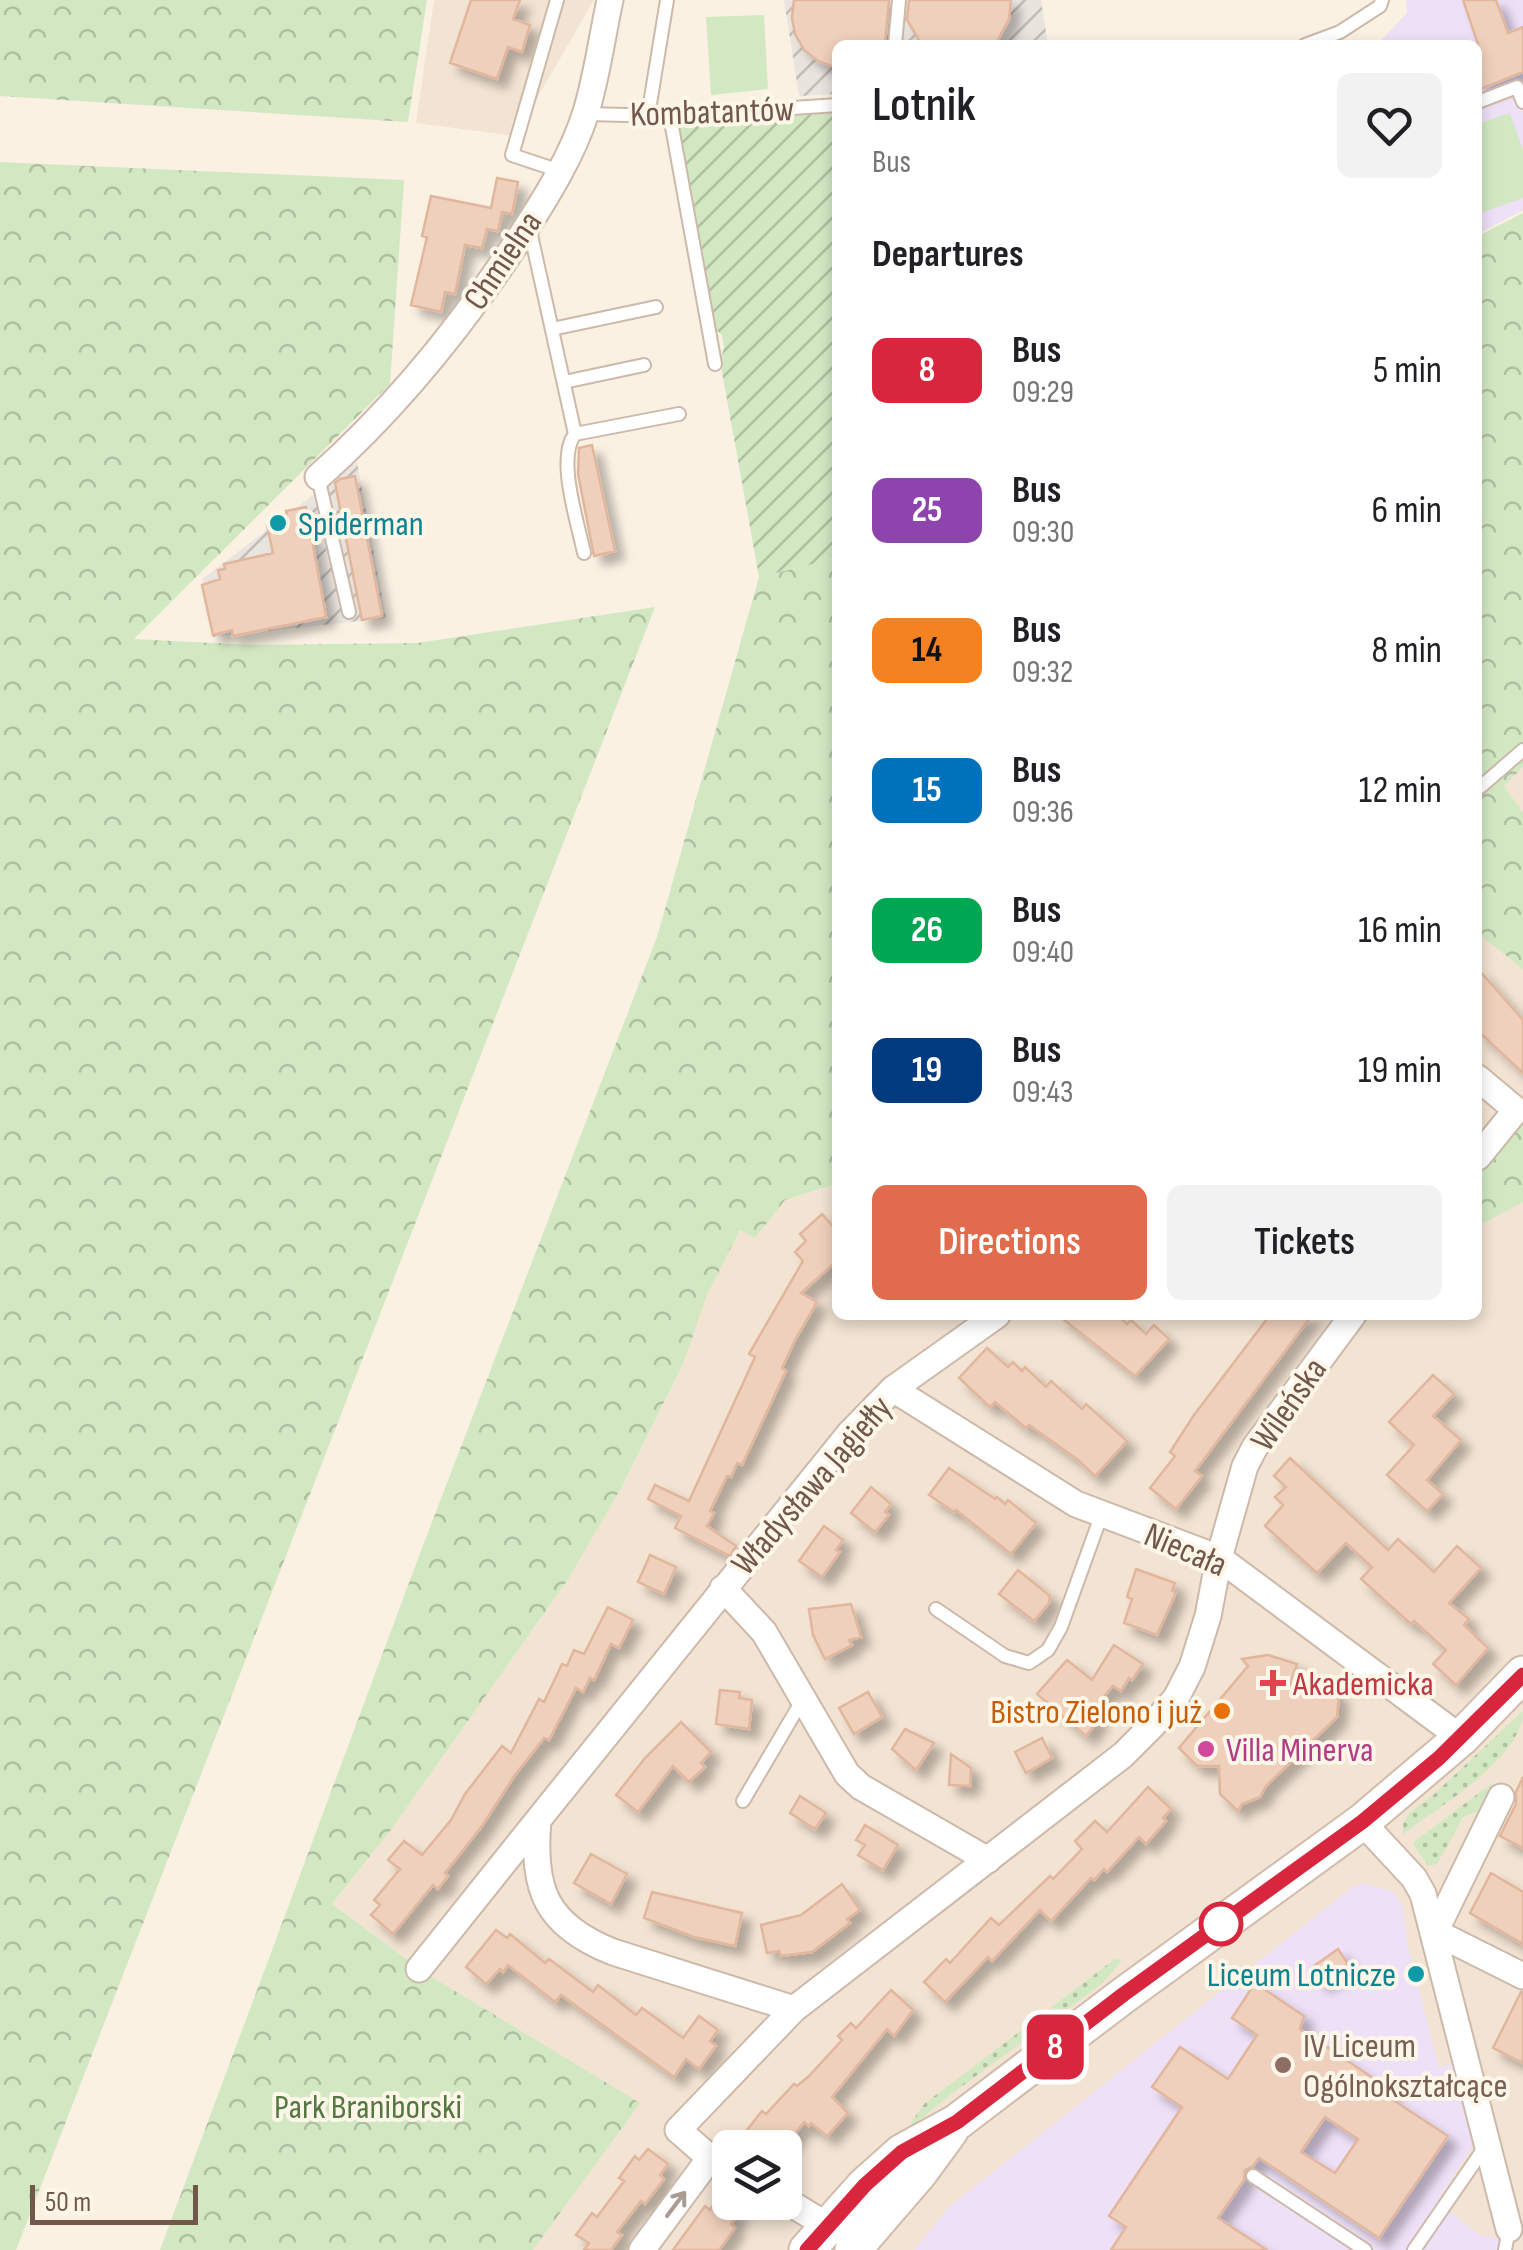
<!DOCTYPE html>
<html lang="en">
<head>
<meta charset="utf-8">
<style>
  :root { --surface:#fff; --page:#f2f2f2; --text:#202124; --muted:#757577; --accent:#e06c4d }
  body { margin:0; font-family:"Sofia Sans Condensed",sans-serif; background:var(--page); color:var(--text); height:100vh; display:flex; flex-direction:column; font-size:38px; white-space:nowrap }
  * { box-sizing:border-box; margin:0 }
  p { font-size:32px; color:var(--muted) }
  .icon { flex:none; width:55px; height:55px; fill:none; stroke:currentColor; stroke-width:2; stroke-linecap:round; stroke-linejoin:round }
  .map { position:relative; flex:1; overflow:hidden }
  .details { position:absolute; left:832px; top:40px; width:650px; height:1280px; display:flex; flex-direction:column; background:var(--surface); border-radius:15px; box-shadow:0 5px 15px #0003 }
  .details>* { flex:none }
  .badge { padding:0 20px; border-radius:15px; font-size:35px; line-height:65px }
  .controls { position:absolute; left:712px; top:2130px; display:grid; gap:20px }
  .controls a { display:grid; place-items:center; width:90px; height:90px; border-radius:15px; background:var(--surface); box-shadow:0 5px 15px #0003; font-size:50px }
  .scale { position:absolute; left:30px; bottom:25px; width:168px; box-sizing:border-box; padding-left:10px; border:5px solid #72584a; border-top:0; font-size:28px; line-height:35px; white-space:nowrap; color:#72584a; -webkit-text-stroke:8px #fef6e9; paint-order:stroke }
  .map>.badge { position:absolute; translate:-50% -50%; box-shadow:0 0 0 5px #fff }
  h2 { padding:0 40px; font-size:38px; line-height:90px }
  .round { display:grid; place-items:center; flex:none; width:105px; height:105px; border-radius:15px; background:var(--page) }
  .summary { display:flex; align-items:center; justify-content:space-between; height:170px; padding:0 40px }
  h1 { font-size:48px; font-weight:600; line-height:75px }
  .primary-button { display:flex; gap:20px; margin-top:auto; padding:20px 40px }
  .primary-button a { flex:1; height:115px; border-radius:15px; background:var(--accent); color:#fff; font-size:40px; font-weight:600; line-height:115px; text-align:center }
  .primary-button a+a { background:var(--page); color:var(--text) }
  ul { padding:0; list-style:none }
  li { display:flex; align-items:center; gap:30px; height:140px; padding:0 40px }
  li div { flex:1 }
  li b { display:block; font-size:38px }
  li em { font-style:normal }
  li .badge { min-width:110px; font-weight:700; text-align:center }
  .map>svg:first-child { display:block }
  .residential { fill:#f2e3d2; fill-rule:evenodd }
  .industrial { fill:url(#industrial-furrows) }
  .education { fill:#eee0f7 }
  .grass { fill:url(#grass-dots) }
  .forest { fill:url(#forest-crowns) }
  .garden { fill:url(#garden-furrows) }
  .pitch { fill:#d2e8c2 }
  .building { fill:#efd0bc; stroke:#e1b69d; stroke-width:2.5; fill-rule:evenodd; filter:url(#shadow) }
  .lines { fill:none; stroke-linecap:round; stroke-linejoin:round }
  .lane-casing { stroke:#ccb9aa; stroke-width:16 }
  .street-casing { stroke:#ccb9aa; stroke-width:29 }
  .secondary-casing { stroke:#d1bbab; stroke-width:39 }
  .lane { stroke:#fff; stroke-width:12 }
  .street { stroke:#fff; stroke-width:25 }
  .secondary { stroke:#fff; stroke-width:35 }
  .oneway { stroke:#aa9b92 }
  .line-casing { stroke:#fff; stroke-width:22 }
  .line { stroke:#d7263d; stroke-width:15 }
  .culture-dot { fill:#0f9aa8; stroke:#fef6e9; stroke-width:4 }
  .health-dot { fill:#e0444e; stroke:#fef6e9; stroke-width:4 }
  .food-dot { fill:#e8710a; stroke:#fef6e9; stroke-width:4 }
  .hotel-dot { fill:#d1479c; stroke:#fef6e9; stroke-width:4 }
  .stop-dot { fill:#fff; stroke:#d7263d; stroke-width:5 }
  .education-dot { fill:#8d6e63; stroke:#fef6e9; stroke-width:4 }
  .labels { text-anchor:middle; stroke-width:8; stroke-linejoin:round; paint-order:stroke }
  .street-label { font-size:35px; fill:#72584a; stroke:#fef6e9 }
  .culture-label { font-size:35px; fill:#0d838f; stroke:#fef6e9; text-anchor:start }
  .health-label { font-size:35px; fill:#be3a42; stroke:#fef6e9; text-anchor:start }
  .food-label { font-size:35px; fill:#c56008; stroke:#fef6e9; text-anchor:end }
  .hotel-label { font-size:35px; fill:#b23c85; stroke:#fef6e9; text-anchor:start }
  .education-label { font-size:35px; fill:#785e54; stroke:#fef6e9; text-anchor:start }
  .park-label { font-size:35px; fill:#537842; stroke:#fef6e9 }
</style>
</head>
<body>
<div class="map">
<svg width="1523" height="2250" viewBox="0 0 1523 2250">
  <defs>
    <pattern id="industrial-furrows" width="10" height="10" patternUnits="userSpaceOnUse" patternTransform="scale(2.5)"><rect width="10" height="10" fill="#eae4de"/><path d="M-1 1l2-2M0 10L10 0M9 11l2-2" fill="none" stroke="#c2bcb6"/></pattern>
    <pattern id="grass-dots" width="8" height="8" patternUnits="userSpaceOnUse" patternTransform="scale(2.5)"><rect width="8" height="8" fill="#d2e8c2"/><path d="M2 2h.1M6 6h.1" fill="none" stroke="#afbfa0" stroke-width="1.8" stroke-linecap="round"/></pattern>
    <pattern id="forest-crowns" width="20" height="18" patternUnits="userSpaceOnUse" patternTransform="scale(2.5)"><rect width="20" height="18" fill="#d2e8c2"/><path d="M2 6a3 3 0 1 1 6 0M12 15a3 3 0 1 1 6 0" fill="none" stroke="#afbfa0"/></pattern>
    <pattern id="garden-furrows" width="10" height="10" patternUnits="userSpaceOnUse" patternTransform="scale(2.5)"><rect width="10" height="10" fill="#d2e8c2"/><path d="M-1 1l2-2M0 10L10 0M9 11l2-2" fill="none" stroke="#afbfa0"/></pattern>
    <filter id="shadow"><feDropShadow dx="9" dy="9" stdDeviation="5" flood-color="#0004"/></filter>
  </defs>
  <rect width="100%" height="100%" fill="#fbf1e3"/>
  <path class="residential" d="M434 0H594L515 136 416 123Z
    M1523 742V2250H533L639 2103 427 1974 332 1904 390 1831 569 1578 621 1488 683 1364 707 1295 740 1230 755 1238 785 1200 837 1184 838 1315H1478V797ZM730 2148H785V2202H730Z"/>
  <path class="industrial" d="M784 0H1041L1048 45H838L837 94 799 96Z
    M357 462 386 618 213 637 202 579Z"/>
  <path class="education" d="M1406 0H1523V210L1478 234V45H1377L1407 13Z
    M1363 1883 1392 1891 1399 1900 1404 1912 1407 1943 1439 2067 1455 2063 1472 2125 1473 2146 1437 2202 1482 2236 1501 2239 1497 2250H914L950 2206 1351 1888Z"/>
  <path class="grass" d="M1523 1711C1523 1758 1437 1808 1403 1834V1823L1409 1813 1432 1796Z
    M1491 1784 1497 1787 1483 1809 1463 1817 1437 1864 1428 1866 1413 1844 1415 1841Z
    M1115 1959 1122 1960 1103 1983 950 2095 904 2133 924 2104Z"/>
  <path class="forest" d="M0 0H427L408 122 0 96Z
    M0 162 404 180 390 384 134 639 253 645 417 643 655 607 16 2250H0Z
    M1523 213V767L1504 786 1523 813V969L1478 933V236Z
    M837 558V1184L785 1200 755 1238 740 1230 707 1295 683 1364 621 1488 569 1578 390 1831 332 1904 427 1974 640 2103 533 2250H160L422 1548 657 937 759 577Z
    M1520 1124H1523V1202L1478 1226V1161Z"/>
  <path class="garden" d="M837 112V558L759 577 720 361 724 348 722 335 714 328 678 125Z"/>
  <path class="pitch" d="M764 15 768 89 711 95 706 17Z
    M1510 113 1523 150V198L1478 214V124Z"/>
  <path class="building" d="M471 0H520L513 19 530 25 522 52 508 47 497 79 450 63Z
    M794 0H889L885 43 838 45V68L818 61 804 50 795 34 792 18Z
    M909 0H1011L1009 19 995 45H922L907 20Z
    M1463 0H1496L1508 33 1523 27V72L1478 90V44Z
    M497 178 518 182 512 214 502 212 498 231 487 229 482 248 465 245 455 294 445 292 441 312 411 305 427 237 422 236 431 196 491 208Z
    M592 445 615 551 594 556 578 474 579 448Z
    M355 476 382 616 362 620 335 483 340 479Z
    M306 507 326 617 233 636 232 630 213 635 202 585 220 579 218 570 225 569 224 564 273 553 267 525 288 522 286 511Z
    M1478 969 1523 1020V1073L1478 1031Z
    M822 1214 838 1232V1260L801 1293 817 1302 795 1340 782 1368 786 1371 742 1465 737 1463 731 1477 727 1476 710 1511 714 1513 707 1526 736 1546 730 1556 675 1528 681 1516 648 1499 655 1485 689 1501 755 1357 749 1354 803 1261 795 1252 806 1241 800 1234Z
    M1058 1315H1117L1127 1324 1131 1320 1146 1334 1154 1325 1169 1339 1135 1376Z
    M1270 1315H1312L1195 1471 1202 1476 1176 1509 1150 1488 1175 1456 1170 1452 1194 1415Z
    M987 1348 1008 1367 1013 1362 1022 1371 1025 1367 1046 1387 1051 1381 1082 1409 1086 1404 1127 1441 1095 1476 1078 1460 1029 1425 1026 1428 995 1402 990 1407 959 1378Z
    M1433 1375 1454 1394 1433 1416 1461 1440 1427 1480 1443 1494 1427 1511 1387 1475 1414 1445 1389 1422Z
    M1290 1458 1388 1550 1398 1539 1434 1572 1457 1546 1481 1568 1449 1603 1469 1619 1464 1625 1488 1648 1456 1685 1433 1664 1446 1650 1414 1621 1411 1624 1361 1579 1372 1567 1346 1543 1317 1573 1265 1526 1283 1505 1275 1497 1286 1487 1274 1476Z
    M949 1468 995 1499 997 1497 1005 1504 1008 1500 1036 1523 1011 1554 956 1510 954 1512 929 1495Z
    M871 1487 891 1504 885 1512 889 1515 875 1532 851 1513Z
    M824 1526 843 1540 836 1550 840 1552 822 1577 799 1561Z
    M650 1555 676 1567 664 1594 638 1582Z
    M1136 1569 1175 1583 1172 1591 1176 1592 1157 1635 1124 1623 1132 1599 1127 1597Z
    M1018 1570 1050 1596 1049 1603 1034 1621 999 1594Z
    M851 1604 861 1637 849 1640 852 1645 825 1659 813 1635 809 1609Z
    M608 1607 633 1620 619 1648 611 1644 594 1680 590 1678 583 1692 576 1688 549 1740 544 1738 515 1775 482 1826 445 1873 448 1876 438 1889 433 1885 393 1934 371 1915 380 1905 374 1900 400 1869 388 1860 404 1841 422 1855 451 1820 465 1794 502 1746 511 1753 539 1699 544 1702 562 1664 567 1666 574 1650 584 1654Z
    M1114 1645 1143 1664 1132 1680 1129 1678 1121 1691 1113 1686 1091 1712 1099 1719 1086 1736 1037 1694 1067 1660 1092 1680Z
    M1268 1655 1297 1664 1290 1685 1327 1683 1339 1695 1337 1717 1266 1786 1260 1797 1242 1804 1238 1811 1220 1794 1219 1766H1197L1179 1748 1248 1666 1242 1659Z
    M720 1690 740 1692 739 1698 752 1700 749 1729 716 1724Z
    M868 1692 882 1717 854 1734 839 1708Z
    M681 1722 711 1752 701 1763 705 1767 689 1782 673 1766 638 1812 616 1795 645 1758Z
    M905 1729 934 1743 916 1770 892 1749Z
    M1042 1738 1052 1758 1026 1773 1015 1752Z
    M951 1754 971 1768 970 1786 949 1785Z
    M1523 1777V1848L1500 1836 1516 1804V1792Z
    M1148 1787 1171 1809 1163 1818 1166 1821 1146 1844 1139 1837 1107 1872 1104 1869 1094 1880 1091 1878 1051 1921 1040 1910 992 1961 988 1957 945 2002 924 1982 946 1959 950 1963 991 1918 999 1925 1050 1876 1053 1879 1082 1849 1075 1841 1095 1821 1107 1832Z
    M800 1796 826 1813 815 1829 790 1813Z
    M865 1825 898 1845 883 1870 858 1855 865 1845 856 1840Z
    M591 1854 627 1874 611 1904 574 1883Z
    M1491 1873 1523 1892V1944L1470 1913Z
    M842 1884 860 1910 847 1919 850 1923 812 1952 781 1956 779 1951 767 1953 761 1925 801 1915Z
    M652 1892 742 1913 735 1946 694 1937 644 1918Z
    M496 1930 507 1938 510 1934 545 1963 549 1959 593 1992 598 1985 636 2015 642 2008 683 2038 699 2016 718 2030 710 2041 716 2046 699 2069 686 2059 674 2077 561 1995 555 2002 508 1965 503 1972 500 1969 486 1984 466 1967Z
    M1338 1949 1348 1964 1322 1983 1311 1968Z
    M1255 1983 1304 2016 1300 2029 1391 2090 1387 2096 1448 2136 1379 2238 1259 2158 1253 2166 1245 2170 1244 2180 1218 2218 1267 2250H1111L1126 2227 1109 2216 1182 2107 1152 2087 1180 2047 1228 2079 1257 2035 1232 2018ZM1325 2117 1358 2139 1335 2173 1301 2152Z
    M891 1990 913 2010 894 2036 887 2029 832 2097 848 2113 827 2136 811 2123 809 2126 804 2122 784 2148H757L743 2135 762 2111 766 2114 794 2084 797 2086 809 2076 842 2040 838 2036 851 2023 856 2028Z
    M1521 1992H1523V2063L1493 2048Z
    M648 2149 668 2164 660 2175 664 2179 645 2204 641 2201 617 2232 622 2235 611 2250H584L589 2243 576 2235 592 2213 597 2217 624 2181 619 2178 635 2156 639 2160Z
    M718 2198 739 2213 731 2224 735 2228 719 2250H673L705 2206 710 2210Z"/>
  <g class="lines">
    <g class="lane-casing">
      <path id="lane" d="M557 0 512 155 560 171
        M895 45 899 0
        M1305 45 1340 32 1380 6 1382 0
        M1478 102 1517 87 1523 102
        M585 114 670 116 838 105
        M648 116 667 0
        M670 116 715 364
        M529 226 575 434 679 414
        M552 329 656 307
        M564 382 644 365
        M575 434C556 458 578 523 584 553
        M318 477 349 612
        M1478 789 1523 750
        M936 1609 1005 1656 1029 1663 1048 1650 1061 1627 1101 1516
        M743 1801 803 1699
        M1253 2176 1365 2250
        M1414 2250 1487 2144
        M1505 2250 1509 2229"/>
    </g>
    <g class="street-casing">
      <path id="street" d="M318 477C397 407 465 322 523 233 547 196 573 154 586 112 597 76 602 37 610 0
        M1478 1078 1516 1110 1478 1157
        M893 1389 1076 1504 1219 1558 1461 1738
        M723 1588 764 1632 847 1774 861 1787 988 1860
        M1501 1797 1435 1932 1523 1976
        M1362 1822 1414 1878 1423 1894 1509 2229
        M419 1969 538 1820
        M794 2009 613 1952C545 1925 532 1889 538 1820L849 1434 893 1389 997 1315
        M730 2169 710 2158 678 2130 794 2009 1123 1755 1152 1726 1176 1698 1192 1667 1208 1616 1219 1558 1245 1466 1255 1447 1353 1315
        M785 2200 826 2225 845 2221
        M642 2250 710 2158"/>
    </g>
    <g class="secondary-casing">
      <path id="secondary" d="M807 2250 865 2185 902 2152 957 2122 1124 1995 1362 1822 1461 1738 1523 1674
        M853 2250 920 2172 950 2131"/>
    </g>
    <use href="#lane" class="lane"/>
    <use href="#street" class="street"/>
    <use href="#secondary" class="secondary"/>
  </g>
  <defs><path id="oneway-shaft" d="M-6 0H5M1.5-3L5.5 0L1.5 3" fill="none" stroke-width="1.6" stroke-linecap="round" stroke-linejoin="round" transform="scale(2.5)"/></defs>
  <use class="oneway" href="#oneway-shaft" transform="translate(676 2204) rotate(-53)"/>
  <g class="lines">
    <g class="line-casing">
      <path id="line" d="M807 2250 865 2185 902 2152 957 2122 1124 1994 1362 1822 1439 1758 1523 1675"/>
    </g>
    <use href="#line" class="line"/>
  </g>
  <g class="culture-dot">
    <circle cx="278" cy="523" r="10"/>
    <circle cx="1416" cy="1974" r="10"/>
  </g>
  <path class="health-dot" d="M1268 1668h10v10h10v10h-10v10h-10v-10h-10v-10h10z"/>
  <circle class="food-dot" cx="1222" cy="1711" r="10"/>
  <circle class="hotel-dot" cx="1206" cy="1749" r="10"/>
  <circle class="stop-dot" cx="1221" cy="1924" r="20"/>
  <circle class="education-dot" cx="1283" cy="2065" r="10"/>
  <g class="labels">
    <g class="street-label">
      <text transform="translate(712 111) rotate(-2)" y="12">Kombatantów</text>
      <text transform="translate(502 260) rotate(-56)" y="12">Chmielna</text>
      <text transform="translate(1288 1404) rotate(-55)" y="12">Wileńska</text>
      <text transform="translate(811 1485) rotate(-49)" y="12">Władysława Jagiełły</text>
      <text transform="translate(1186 1549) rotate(23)" y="12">Niecała</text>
    </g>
    <g class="culture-label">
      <text x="298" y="535">Spiderman</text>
      <text x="1396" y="1986" text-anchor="end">Liceum Lotnicze</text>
    </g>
    <g class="health-label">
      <text x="1293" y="1695">Akademicka</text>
    </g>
    <g class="food-label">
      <text x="1202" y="1723">Bistro Zielono i już</text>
    </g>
    <g class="hotel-label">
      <text x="1226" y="1761">Villa Minerva</text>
    </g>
    <g class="education-label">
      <text x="1303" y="2057">IV Liceum<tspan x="1303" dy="40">Ogólnokształcące</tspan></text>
    </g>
    <g class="park-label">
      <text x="368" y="2118">Park Braniborski</text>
    </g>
  </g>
</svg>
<div class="controls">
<a><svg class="icon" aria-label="layers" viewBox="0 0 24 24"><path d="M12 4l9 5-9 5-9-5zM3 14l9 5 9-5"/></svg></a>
</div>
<div class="scale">50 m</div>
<b class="badge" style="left:1055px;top:2047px;background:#d7263d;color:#fff">8</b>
<section class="details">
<div class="summary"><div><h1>Lotnik</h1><p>Bus</p></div><a class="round"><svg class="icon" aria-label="heart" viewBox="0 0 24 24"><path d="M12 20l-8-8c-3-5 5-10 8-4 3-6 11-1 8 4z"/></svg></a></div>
<h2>Departures</h2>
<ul>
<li><span class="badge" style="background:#d7263d;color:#fff">8</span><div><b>Bus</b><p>09:29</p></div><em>5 min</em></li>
<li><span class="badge" style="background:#8e44ad;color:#fff">25</span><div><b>Bus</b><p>09:30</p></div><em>6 min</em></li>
<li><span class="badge" style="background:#f58220;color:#111">14</span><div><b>Bus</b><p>09:32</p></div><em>8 min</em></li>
<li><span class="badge" style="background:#0072bc;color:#fff">15</span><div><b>Bus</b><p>09:36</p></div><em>12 min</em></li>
<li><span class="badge" style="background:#00a651;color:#fff">26</span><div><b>Bus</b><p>09:40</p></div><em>16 min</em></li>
<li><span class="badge" style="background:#003b80;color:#fff">19</span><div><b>Bus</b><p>09:43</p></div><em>19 min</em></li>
</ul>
<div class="primary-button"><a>Directions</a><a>Tickets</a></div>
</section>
</div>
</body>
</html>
